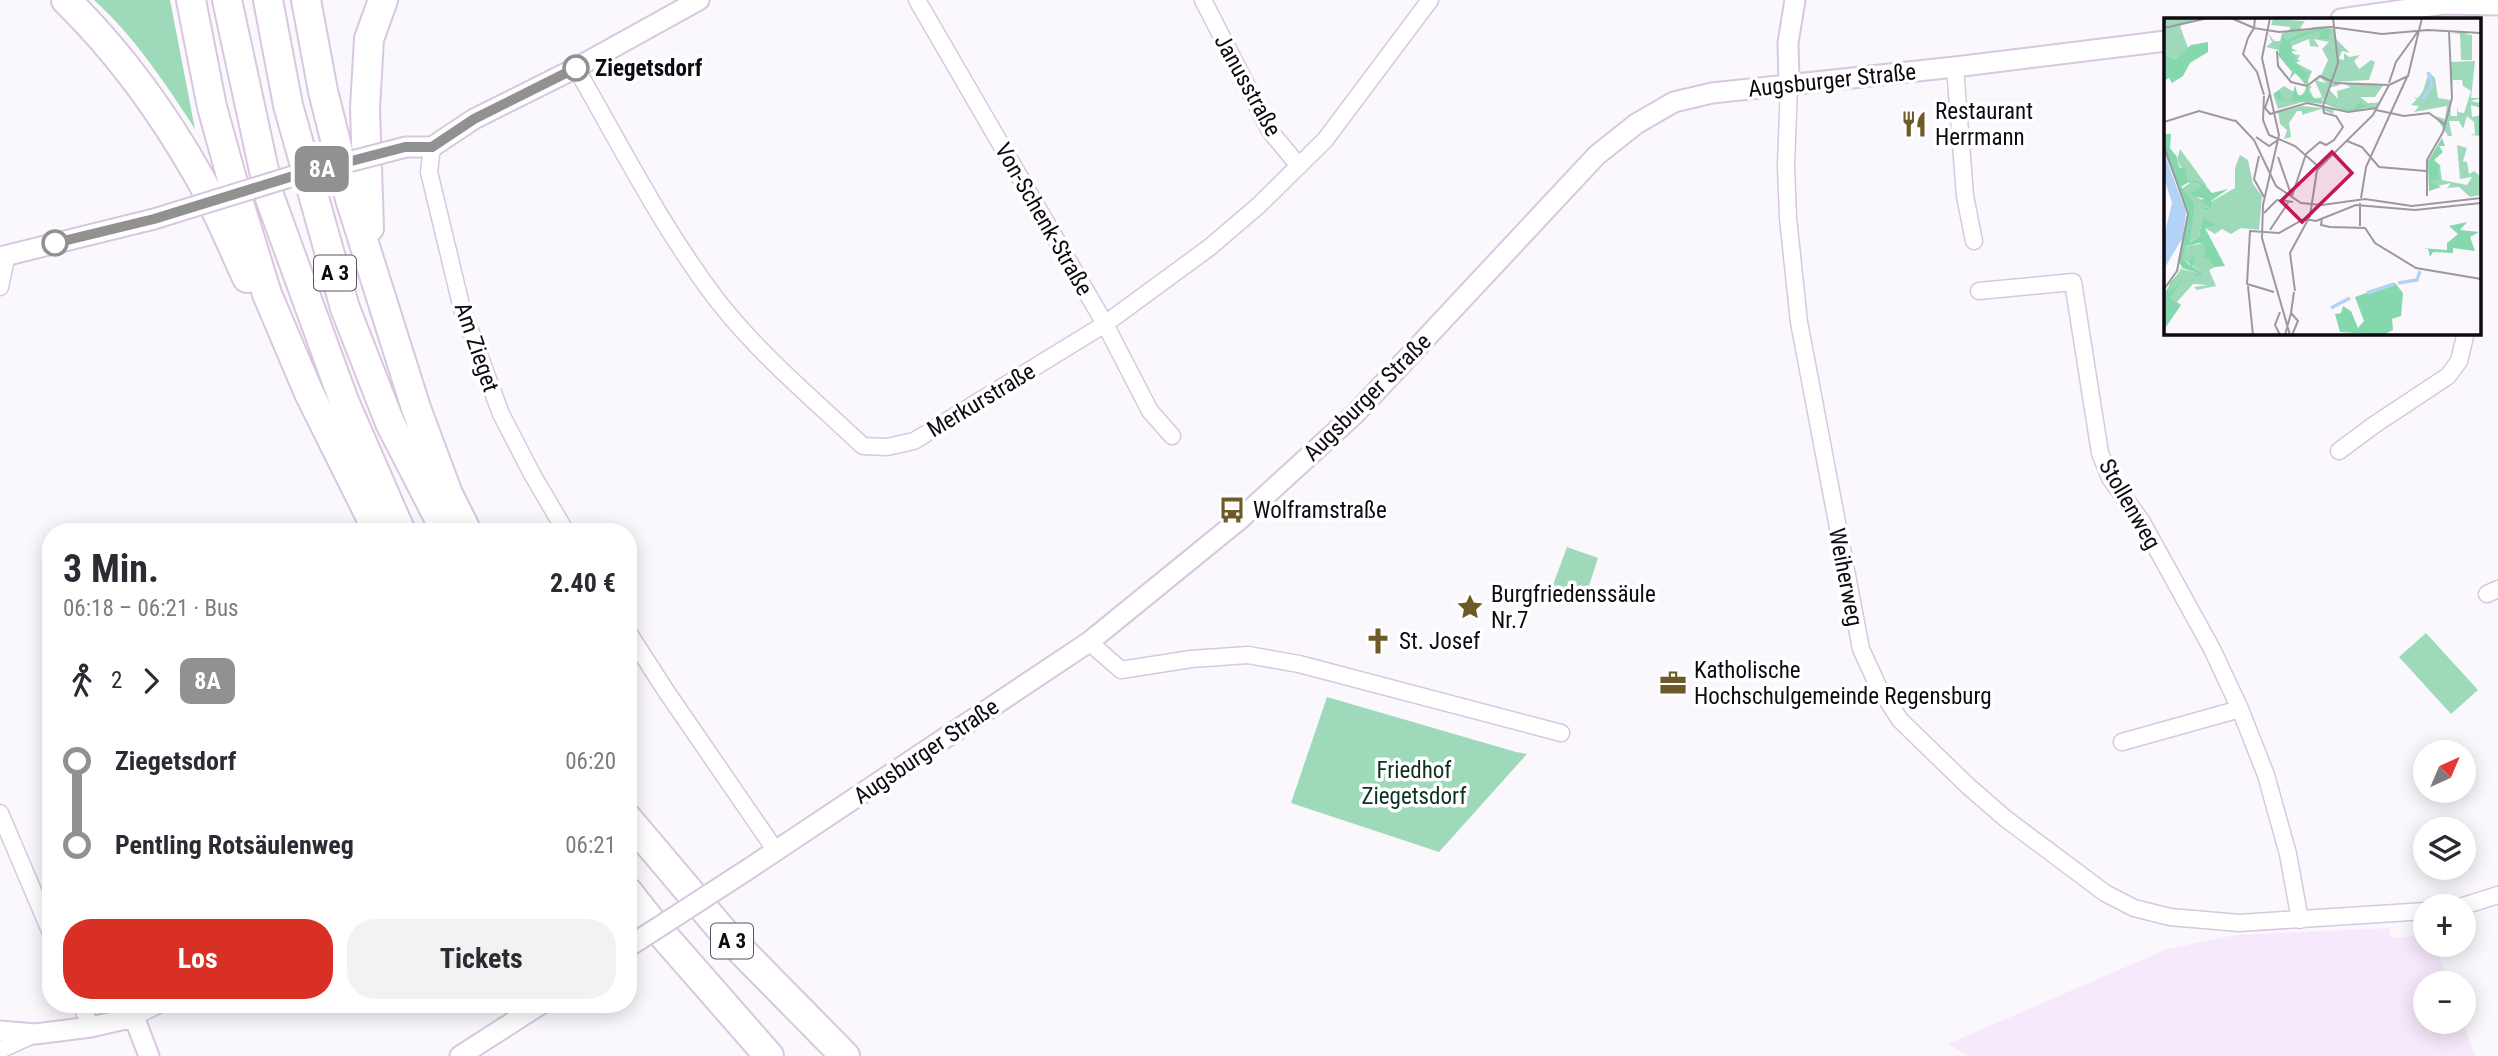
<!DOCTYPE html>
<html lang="de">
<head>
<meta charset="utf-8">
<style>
  :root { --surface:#fff; --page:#f2f2f3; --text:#2b2b33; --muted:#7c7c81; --accent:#d93025 }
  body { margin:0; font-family:"Roboto Condensed",sans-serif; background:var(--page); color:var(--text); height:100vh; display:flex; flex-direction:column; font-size:26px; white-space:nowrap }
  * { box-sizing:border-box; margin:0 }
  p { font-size:23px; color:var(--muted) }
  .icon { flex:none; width:38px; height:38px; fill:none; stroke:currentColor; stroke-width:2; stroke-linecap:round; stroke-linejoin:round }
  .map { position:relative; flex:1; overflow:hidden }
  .details { position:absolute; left:42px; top:523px; width:595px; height:490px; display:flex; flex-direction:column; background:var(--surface); border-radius:28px; box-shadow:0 4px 18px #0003 }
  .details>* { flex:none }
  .badge { padding:0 14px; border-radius:10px; font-size:24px; line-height:46px }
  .needle { width:46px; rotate:44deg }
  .tools { position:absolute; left:2413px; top:740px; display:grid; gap:14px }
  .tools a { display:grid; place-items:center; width:63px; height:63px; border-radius:50%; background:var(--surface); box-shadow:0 4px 18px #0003; font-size:35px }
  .map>.badge { position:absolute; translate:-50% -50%; box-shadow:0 0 0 4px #fff }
  .legs { display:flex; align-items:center; gap:10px; height:77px; padding:0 21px; font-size:23px }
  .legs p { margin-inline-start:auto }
  .headline { display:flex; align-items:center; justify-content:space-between; height:119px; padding:0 21px }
  h1 { font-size:38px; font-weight:700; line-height:52px }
  .cta { display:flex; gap:14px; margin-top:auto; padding:14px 21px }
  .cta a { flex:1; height:80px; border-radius:28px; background:var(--accent); color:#fff; font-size:28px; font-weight:700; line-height:80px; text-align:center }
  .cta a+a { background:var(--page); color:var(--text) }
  ul { padding:0 21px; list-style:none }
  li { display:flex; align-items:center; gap:24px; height:84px; font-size:26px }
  li i { display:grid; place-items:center; width:10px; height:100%; margin:0 9px; background:currentColor }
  li i::after { content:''; width:18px; height:18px; margin:-9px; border:5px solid; border-radius:50%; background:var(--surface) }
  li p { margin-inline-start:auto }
  li:first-child i { background:linear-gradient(#0000 50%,currentColor 0) }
  li:last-child i { background:linear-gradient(currentColor 50%,#0000 0) }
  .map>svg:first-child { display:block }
  .built { fill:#f7e9fc }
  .green { fill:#9edaba }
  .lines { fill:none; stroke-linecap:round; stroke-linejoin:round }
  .minor-casing { stroke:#d9c7e0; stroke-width:19 }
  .tertiary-casing { stroke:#d9c7e0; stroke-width:23 }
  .motorway-casing { stroke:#d9c7e0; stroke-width:32 }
  .minor { stroke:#fff; stroke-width:16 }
  .tertiary { stroke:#fff; stroke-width:19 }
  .motorway { stroke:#fff; stroke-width:28 }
  .tertiary-bridge-casing { stroke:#d9c7e0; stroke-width:23; stroke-linecap:butt }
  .tertiary-bridge { stroke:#fff; stroke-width:19 }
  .line-1-casing { stroke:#fff; stroke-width:16 }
  .line-1 { stroke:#919191; stroke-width:10 }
  .stop-1-dot { fill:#fff; stroke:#919191; stroke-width:3.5 }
  .labels { text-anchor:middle; stroke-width:7; stroke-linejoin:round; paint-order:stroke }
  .shield { fill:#fff; stroke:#575358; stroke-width:2 }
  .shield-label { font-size:21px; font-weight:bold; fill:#0f0911 }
  .stop-label { font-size:23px; font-weight:bold; fill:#0f0911; stroke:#fff; text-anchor:start }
  .street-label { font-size:23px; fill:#0f0911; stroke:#fff }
  .poi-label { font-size:23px; fill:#0f0911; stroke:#fff; text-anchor:start }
  .park-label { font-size:23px; fill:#0c3121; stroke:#fff }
  .inset-river { fill:none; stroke:#b2d3f6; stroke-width:3.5 }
  .inset-road { fill:none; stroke:#9d989f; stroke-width:2 }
  .view { fill:#c2185b; fill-opacity:0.15; stroke:#c2185b; stroke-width:3.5 }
  .inset-edge { fill:none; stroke:#0f0911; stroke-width:3.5 }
</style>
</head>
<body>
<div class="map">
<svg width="2498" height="1056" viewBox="0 0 2498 1056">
  <rect width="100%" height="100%" fill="#fbf8fd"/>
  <path class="built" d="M2389 928 2391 938 2425 935 2426 945H2435L2449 983 2426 984V1022H2463L2475 1056H1968L1948 1044 2167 949 2235 935Z"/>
  <path class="green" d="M94 0H170L195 129C166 84 134 36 94 0Z
    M1567 547 1598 558 1586 595 1553 585Z
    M2426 633 2478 690 2451 714 2399 657Z
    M1327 697 1516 752 1527 754 1439 852 1291 803Z"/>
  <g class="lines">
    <g class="minor-casing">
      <path id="minor" d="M917 0 1105 324 1150 411 1172 436
        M1203 0 1270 131 1299 166
        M1955 67 1965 196 1974 241
        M576 68C621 146 662 228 717 300 759 354 813 399 863 446L887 447 914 441 1105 324 1210 247 1258 206 1325 140 1430 0
        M1789 84 1786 166 1788 218 1799 322 1861 649 1878 686 1900 720 1968 786 2006 819 2105 893 2134 908 2170 917 2239 923 2426 911
        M432 147 429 172 462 309 501 414 532 474 566 532
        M0 287 7 254
        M1979 291 2073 282 2100 453 2110 478 2142 522 2212 649 2240 709 2266 775 2288 854 2300 920
        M2339 451 2374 425 2448 376 2459 361 2466 332
        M2487 594 2498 589
        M628 632 666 691 776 851
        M1089 642 1121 670 1191 659 1248 655 1299 664 1561 733
        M2122 742 2240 709
        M0 813 51 933
        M2463 906 2498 895
        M81 1004 91 1027
        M134 1017 160 1004
        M0 1050 35 1034"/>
    </g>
    <g class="tertiary-casing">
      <path id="tertiary" d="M2341 19 2443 4 2498 5
        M1789 84 1788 43 1795 0
        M406 147H432L474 119 576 68 699 0
        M0 257 154 219
        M750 868 1089 642 1239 520 1356 413 1597 155 1636 124 1674 102 1712 93 1955 67 2166 41
        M0 1031 35 1034 91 1027 134 1017 149 1056
        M460 1056 541 1004"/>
    </g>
    <g class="motorway-casing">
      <path id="motorway" d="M66 0C120 53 164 114 201 180 218 212 232 245 247 278
        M191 0 212 107 235 190 267 294 309 393 378 532
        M227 0 270 198 344 401 401 532
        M268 0 288 105 345 308 390 423 446 532
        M306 0 323 91 350 199 416 408 448 494 467 532
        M369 228 365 108 369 39 383 0
        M628 819 727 936 845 1056
        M628 892 650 920 769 1056"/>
    </g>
    <use href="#minor" class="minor"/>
    <use href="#tertiary" class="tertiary"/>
    <use href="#motorway" class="motorway"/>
    <g class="tertiary-bridge-casing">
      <path id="tertiary-bridge" d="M154 219 290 177 406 147
        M628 947 750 868"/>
    </g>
    <use href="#tertiary-bridge" class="tertiary-bridge"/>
  </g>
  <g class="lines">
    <g class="line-1-casing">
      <path id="line-1" d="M55 243 154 219 290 177 405 147H432L474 119 576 68"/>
    </g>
    <use href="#line-1" class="line-1"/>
  </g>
  <defs>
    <g id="restaurant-bare" transform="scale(2.1)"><path d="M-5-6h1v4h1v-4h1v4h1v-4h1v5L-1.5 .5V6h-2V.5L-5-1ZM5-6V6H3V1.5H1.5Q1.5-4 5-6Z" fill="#6e5a29" stroke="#fff" stroke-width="2.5" paint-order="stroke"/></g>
    <g id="bus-bare" transform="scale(2.1)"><path d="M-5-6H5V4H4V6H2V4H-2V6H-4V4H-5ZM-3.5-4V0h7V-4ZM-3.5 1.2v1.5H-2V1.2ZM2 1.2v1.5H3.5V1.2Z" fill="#6e5a29" stroke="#fff" stroke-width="2.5" paint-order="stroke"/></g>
    <g id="sight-bare" transform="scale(2.1)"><path d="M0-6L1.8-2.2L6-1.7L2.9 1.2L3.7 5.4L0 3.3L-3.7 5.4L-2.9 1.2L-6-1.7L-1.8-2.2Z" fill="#6e5a29" stroke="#fff" stroke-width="2.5" paint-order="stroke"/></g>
    <g id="church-bare" transform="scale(2.1)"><path d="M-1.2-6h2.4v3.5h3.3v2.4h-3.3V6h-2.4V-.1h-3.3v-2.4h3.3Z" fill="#6e5a29" stroke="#fff" stroke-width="2.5" paint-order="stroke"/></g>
    <g id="office-bare" transform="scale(2.1)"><path d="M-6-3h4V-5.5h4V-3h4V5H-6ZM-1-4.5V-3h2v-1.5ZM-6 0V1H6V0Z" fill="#6e5a29" stroke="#fff" stroke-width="2.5" paint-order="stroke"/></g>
  </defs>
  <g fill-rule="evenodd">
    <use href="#restaurant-bare" x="1914" y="124"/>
    <use href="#bus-bare" x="1232" y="510"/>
    <use href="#sight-bare" x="1470" y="607"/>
    <use href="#church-bare" x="1378" y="641"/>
    <use href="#office-bare" x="1673" y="683"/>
  </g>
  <g class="stop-1-dot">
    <circle cx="576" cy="68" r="12"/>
    <circle cx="55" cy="243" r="12"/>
  </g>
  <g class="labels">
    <g class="shield">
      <rect x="314" y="255.5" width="42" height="35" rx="5"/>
      <rect x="711" y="923.5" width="42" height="35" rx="5"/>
    </g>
    <g class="shield-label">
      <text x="335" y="280">A 3</text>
      <text x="732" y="948">A 3</text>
    </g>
    <g class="stop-label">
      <text x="595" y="76">Ziegetsdorf</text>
    </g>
    <g class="street-label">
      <text transform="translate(1832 80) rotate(-6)" y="8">Augsburger Straße</text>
      <text transform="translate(1248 85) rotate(61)" y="8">Janusstraße</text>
      <text transform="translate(1044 219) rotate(60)" y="8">Von-Schenk-Straße</text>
      <text transform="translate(477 347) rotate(71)" y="8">Am Zieget</text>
      <text transform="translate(1367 397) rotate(-45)" y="8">Augsburger Straße</text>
      <text transform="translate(981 400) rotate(-31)" y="8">Merkurstraße</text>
      <text transform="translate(2130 504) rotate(60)" y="8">Stollenweg</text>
      <text transform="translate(1846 577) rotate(79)" y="8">Weiherweg</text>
      <text transform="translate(926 751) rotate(-34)" y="8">Augsburger Straße</text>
    </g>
    <g class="poi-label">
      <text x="1935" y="119">Restaurant<tspan x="1935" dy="26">Herrmann</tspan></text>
      <text x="1253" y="518">Wolframstraße</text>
      <text x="1491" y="602">Burgfriedenssäule<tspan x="1491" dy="26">Nr.7</tspan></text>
      <text x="1399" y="649">St. Josef</text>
      <text x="1694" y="678">Katholische<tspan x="1694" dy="26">Hochschulgemeinde Regensburg</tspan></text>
    </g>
    <g class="park-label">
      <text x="1414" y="778">Friedhof<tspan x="1414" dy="26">Ziegetsdorf</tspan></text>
    </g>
  </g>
  <g transform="translate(2164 18)">
    <rect width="317" height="317" fill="#fbf8fd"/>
    <path d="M0 0H34L16 8 24 30 11 41 0 37ZM109 1 141 3 136 10 142 13 149 9 167 8 159 10 170 11V19L186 35 178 33 175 41 180 42V35L185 39 196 37 190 43 195 51 207 42 211 44 205 62 169 64 176 67 164 70 174 81 173 73 187 69 178 65 220 66 211 79H196L205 86 216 84 212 90H204L189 93 185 94 180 93H186L160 85 159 79 158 86 139 84 114 91 109 76 120 68 137 78 144 68 150 81 158 79 151 63 152 62 155 60H156L153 63 163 65 156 60 164 42 158 31 165 24 150 21 155 29 146 28 145 21 128 28V36L136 37 132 45 148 53 142 68 114 32 102 29 108 24 104 15 110 23H116L118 15 126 13V9L107 7ZM309 14 301 16 308 17V42H297L296 16 287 15ZM311 43 307 80H317L307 83 316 85 317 90 307 87 308 99 317 97V118L306 117 311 116 310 104 303 98 299 111 295 103H285L288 118H284L271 98 281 101 283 88 250 94 255 88 247 87 253 81 249 79 254 80 259 73 265 54 271 60 274 80 286 82 287 98H293V88L294 94 300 95 307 73 299 68 298 62H289V68L286 44ZM138 88 170 91 169 96 157 91 138 97V93H133L125 105 127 119 120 121 123 112 116 106 114 94ZM293 127 303 130 299 143 303 144 305 156 310 153 317 159V177L306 179 295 169 283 170 287 165 265 170 269 151 276 149 278 162 303 167 308 159 296 161ZM16 131 43 168 26 162 38 169 28 175 43 186 71 170V150L76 137 84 142 89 166 98 178 95 212 77 210 67 216 58 211 51 216 41 210 43 204 40 200V193L48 191 40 189 35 219 25 224 31 186 17 171 26 165 14 162 15 154 22 157 13 143ZM40 225 51 249 45 252 52 268 33 272 30 269 44 267 29 266 13 284 7 280 14 267 0 276 17 251 40 256 19 241 20 229Z" fill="#9edaba"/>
    <path d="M167 11 164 21H155L156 14H151L126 23 128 31 134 33H127L132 39 129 41 137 43 132 44 141 54H148L144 56V67L131 55 125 62 128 54 114 37 119 17 122 23 140 14ZM44 24V34L26 45 19 58 8 65 5 60 0 63V37L11 41 27 27ZM131 67 134 78 141 76 142 69 148 68 144 73 148 79 176 90 189 92 197 83 198 88 206 85H210L192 92H188L186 93 175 91 156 84 114 82 110 75 116 72 117 80 127 83ZM0 116H7L6 130 13 139 14 132 13 143 16 150 22 151 23 162 32 163 41 167 48 175 64 171 47 183V190L36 182 40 181 25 176 37 169 34 166 26 163 17 169 31 186 26 224 35 219 40 189 48 191 40 193V200L52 207 41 210 61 248 51 249 44 240H35L42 238 40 226 35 225 28 227 27 235V227L21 229 19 241 27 248 24 243 32 237 28 248 40 256 29 258 34 255 18 250 13 254 18 249 14 243 24 194 0 134ZM278 120 281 128H275L279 134 270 142 277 148 273 151 276 161 266 164 277 169 265 173 264 143ZM303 204 296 212 315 214 306 219 311 233 289 230V235L269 234 266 239 264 231 257 230 283 232V225L294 216 285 208ZM20 256 13 270 27 265 13 270 7 280 17 287 0 312V276L7 265 0 271 14 256 4 273 12 268ZM231 265 239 275 237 298 228 301 229 312 219 317 176 314 171 296 177 295 179 288 187 293 194 310 200 303 191 279Z" fill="#85d7ad"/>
    <path d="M0 135 22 194 19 219 0 251V218L8 185 0 160Z" fill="#b2d3f6"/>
    <path class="inset-river" d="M259 81 268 67 264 54M0 149 12 188 8 222 0 236M234 265 253 262 256 253M203 275 230 266M167 290 186 280"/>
    <path class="inset-road" d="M67 0 90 10 91 0M106 0 98 40 115 117 99 187 98 220 126 317M0 10 44 0M84 20 79 36 93 54 100 77M84 20 90 10 115 14 167 9 218 16 264 12 317 15M113 33 114 48 127 64 143 68 156 58 169 64M170 65 225 67M225 65 232 44 255 12M106 75 101 90 106 96 143 85 184 94 213 90M100 78 99 102 105 117 131 128 155 149M212 92 240 98 265 95 280 106M71 102 90 122 112 168 137 185 158 187 201 181 248 188 317 180M0 104 35 93 71 103M92 119 105 128 114 122M183 123 198 129 215 149 262 153M0 128 24 196 13 253 0 271M95 138 90 161 100 179M114 139 128 179M128 178 142 136 156 124 162 127 170 122 179 109 172 98 160 95 159 88 174 45 169 0M263 178V142L279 114 288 80 285 14M197 180 202 149 243 59M100 195 113 182 129 184M158 200 157 207 166 209 201 210 211 225 252 250 317 261M196 208V185M106 212 124 185M84 268 89 317M131 273 126 235 146 198 153 152 209 97 225 67 244 58 258 0M110 274 83 266 86 213 115 215 140 201 152 203 192 187 251 192 317 185M116 294 111 307 116 317M127 295 130 274M127 295 134 303 128 317M121 317 127 295"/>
    <path class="view" d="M168 134 188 155 138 204 117 183Z"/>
    <rect width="317" height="317" class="inset-edge"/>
  </g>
</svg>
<div class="tools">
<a><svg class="needle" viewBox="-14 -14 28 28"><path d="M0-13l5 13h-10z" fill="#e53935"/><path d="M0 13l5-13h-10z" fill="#7c7c81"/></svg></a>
<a><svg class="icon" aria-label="layers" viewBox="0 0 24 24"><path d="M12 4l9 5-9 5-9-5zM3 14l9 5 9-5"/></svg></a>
<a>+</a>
<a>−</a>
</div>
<b class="badge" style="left:322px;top:169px;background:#919191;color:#fff">8A</b>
<section class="details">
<div class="headline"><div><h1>3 Min.</h1><p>06:18 – 06:21 · Bus</p></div><b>2.40 €</b></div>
<div class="legs"><svg class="icon" aria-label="walk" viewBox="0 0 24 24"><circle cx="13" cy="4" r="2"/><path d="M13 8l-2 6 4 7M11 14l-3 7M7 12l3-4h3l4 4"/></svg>2<svg class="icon" aria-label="forward" viewBox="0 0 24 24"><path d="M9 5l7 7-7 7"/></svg><b class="badge" style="background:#919191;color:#fff">8A</b></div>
<ul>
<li><i style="color:#919191"></i><b>Ziegetsdorf</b><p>06:20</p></li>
<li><i style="color:#919191"></i><b>Pentling Rotsäulenweg</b><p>06:21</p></li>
</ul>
<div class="cta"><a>Los</a><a>Tickets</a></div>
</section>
</div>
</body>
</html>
